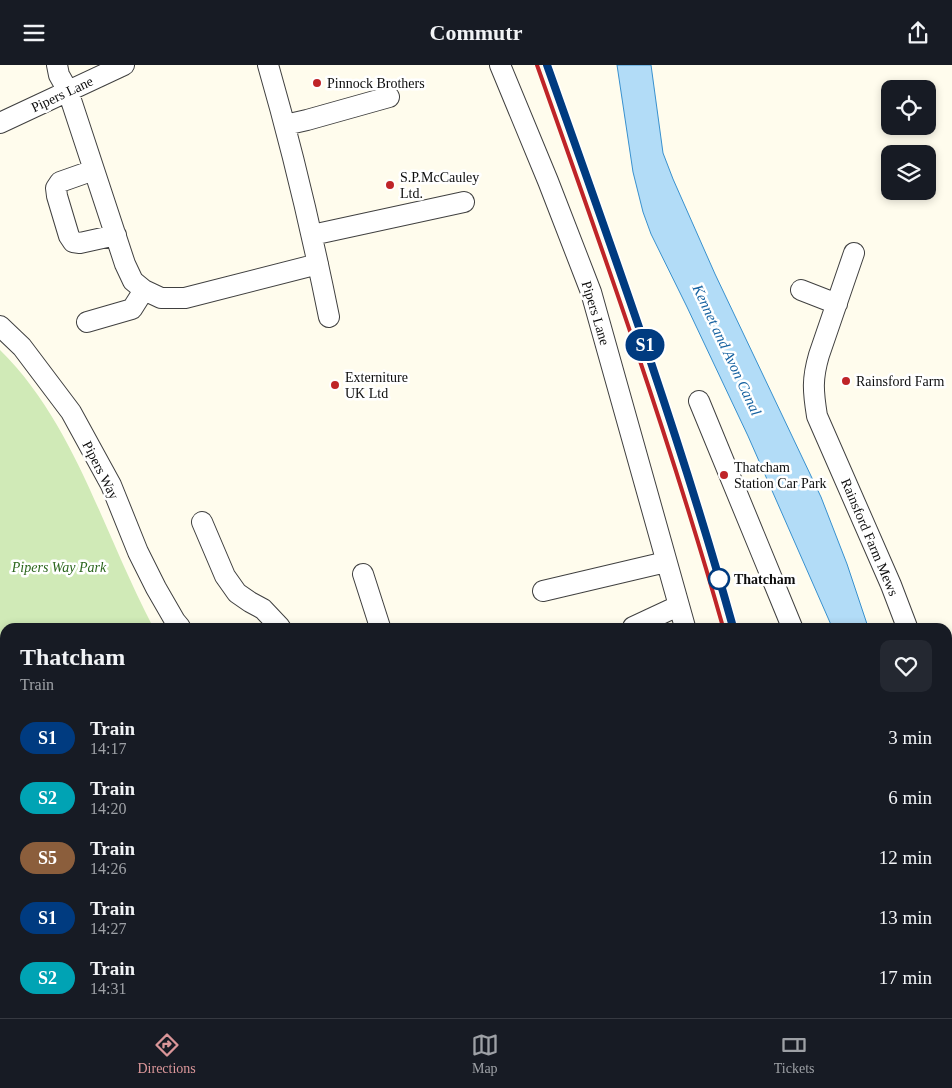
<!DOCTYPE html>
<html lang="en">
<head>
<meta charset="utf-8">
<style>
  :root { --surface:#171b24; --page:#242831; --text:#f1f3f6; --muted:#9ea1a6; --line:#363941; --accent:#da9699 }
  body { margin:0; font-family:"Times New Roman",serif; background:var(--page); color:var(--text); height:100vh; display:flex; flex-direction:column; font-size:19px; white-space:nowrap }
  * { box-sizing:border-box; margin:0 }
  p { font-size:16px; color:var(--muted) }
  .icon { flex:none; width:28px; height:28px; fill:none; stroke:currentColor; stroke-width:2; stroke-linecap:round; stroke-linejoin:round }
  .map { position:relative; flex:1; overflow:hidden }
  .drawer { position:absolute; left:0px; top:558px; width:952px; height:396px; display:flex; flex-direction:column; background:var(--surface); border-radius:15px 15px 0 0; box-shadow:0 2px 8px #0003 }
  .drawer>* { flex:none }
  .badge { padding:0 10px; border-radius:16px; font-size:18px; line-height:32px }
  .buttons { position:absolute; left:881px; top:15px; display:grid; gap:10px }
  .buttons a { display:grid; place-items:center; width:55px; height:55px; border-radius:10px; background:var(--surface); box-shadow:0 2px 8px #0003; font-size:25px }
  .map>.badge { position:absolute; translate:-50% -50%; box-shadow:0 0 0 2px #fff }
  .round { display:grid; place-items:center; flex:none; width:52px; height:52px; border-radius:10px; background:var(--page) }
  .overview { display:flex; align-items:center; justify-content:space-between; height:85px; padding:0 20px }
  h1 { font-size:24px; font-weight:800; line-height:38px }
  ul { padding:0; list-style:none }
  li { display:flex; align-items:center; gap:15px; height:60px; padding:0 20px }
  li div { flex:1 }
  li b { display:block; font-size:19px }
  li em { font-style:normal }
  li .badge { min-width:55px; font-weight:700; text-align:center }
  header { display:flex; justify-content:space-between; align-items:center; height:65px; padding:0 20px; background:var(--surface); font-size:22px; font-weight:800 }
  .tab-bar { display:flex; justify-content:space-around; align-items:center; height:70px; border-top:1px solid var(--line); background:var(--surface); font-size:14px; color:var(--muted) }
  .tab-bar a { display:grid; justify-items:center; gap:2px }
  .tab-bar .selected { color:var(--accent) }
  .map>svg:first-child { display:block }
  .green { fill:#d0eab7 }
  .water { fill:#b2dcf7; stroke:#3890ce }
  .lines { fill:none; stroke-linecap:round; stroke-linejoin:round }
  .minor-casing { stroke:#404040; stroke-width:22 }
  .minor { stroke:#fff; stroke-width:20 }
  .rail { stroke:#bf2428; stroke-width:4 }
  .line-casing { stroke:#fff; stroke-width:11 }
  .line { stroke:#003b80; stroke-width:8 }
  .poi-dot { fill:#bf2428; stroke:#fff; stroke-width:2 }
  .stop-dot { fill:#fff; stroke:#003b80; stroke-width:2.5 }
  .labels { text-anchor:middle; stroke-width:5; stroke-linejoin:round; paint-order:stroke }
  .poi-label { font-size:14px; fill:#0d0d0d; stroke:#fff; text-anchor:start }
  .street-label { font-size:14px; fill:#0d0d0d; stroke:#fff }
  .park-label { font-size:14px; font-style:italic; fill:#2b661d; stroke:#fff }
  .stop-label { font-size:14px; font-weight:bold; fill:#0d0d0d; stroke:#fff; text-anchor:start }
  .water-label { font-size:15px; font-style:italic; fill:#1561a0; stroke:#fff }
</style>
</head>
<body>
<header><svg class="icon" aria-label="menu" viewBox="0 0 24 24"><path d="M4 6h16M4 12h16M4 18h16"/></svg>Commutr<svg class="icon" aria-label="share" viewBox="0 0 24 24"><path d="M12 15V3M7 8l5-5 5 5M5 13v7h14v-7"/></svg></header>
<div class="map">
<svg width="952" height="953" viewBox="0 0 952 953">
  <rect width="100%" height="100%" fill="#fffced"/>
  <path class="green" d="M0 285C59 343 89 423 122 497 132 519 142 541 153 562H5V595L0 596Z"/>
  <path class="water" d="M617 0H651L663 88 673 114 715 209 821 432 847 499 868 562H832L748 371 687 242 651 169 643 147 633 107Z
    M948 781 952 794V909L948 896Z"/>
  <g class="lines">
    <g class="minor-casing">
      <path id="minor" d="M57 0 59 10 68 26 125 199 133 216 144 225 161 233H185L318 199
        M268 0C292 83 312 168 329 252
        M500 0 548 116 591 227 685 562
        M0 58 124 0
        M285 60 307 55 389 32
        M94 105 60 117 56 123 57 131 69 171 73 177 80 178 116 170
        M312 170 464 137
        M854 188 819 290C812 314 813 326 817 351L891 520 907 562
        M801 225 837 239
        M87 257 132 244 144 225
        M0 261 22 282 71 347 111 420 138 487 156 523 175 556 180 562
        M699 336 792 562
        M202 457 225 511 237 528 250 537 263 544 280 562
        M363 509 380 562
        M543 526 666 497
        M633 562 678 541
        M948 640H952
        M0 816 5 810
        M0 933 5 938
        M427 949 432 953
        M516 949 520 953
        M387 953 390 949
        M760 953 771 949"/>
    </g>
    <use href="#minor" class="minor"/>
    <path class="rail" d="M537 0C603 186 669 372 723 562
      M547 0C613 186 680 372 733 562
      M817 949 818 953
      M828 949 829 953"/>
  </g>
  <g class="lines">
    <g class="line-casing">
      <path id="line" d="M547 0C613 186 680 372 733 562"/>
    </g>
    <use href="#line" class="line"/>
  </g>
  <g class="poi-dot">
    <circle cx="317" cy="18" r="5"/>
    <circle cx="390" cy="120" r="5"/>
    <circle cx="846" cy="316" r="5"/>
    <circle cx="335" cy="320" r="5"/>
    <circle cx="724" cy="410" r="5"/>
  </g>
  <circle class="stop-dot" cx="719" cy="514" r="10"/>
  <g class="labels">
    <g class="poi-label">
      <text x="327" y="23">Pinnock Brothers</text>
      <text x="400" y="117">S.P.McCauley<tspan x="400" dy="16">Ltd.</tspan></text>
      <text x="345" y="317">Externiture<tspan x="345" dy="16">UK Ltd</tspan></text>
      <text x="856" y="321">Rainsford Farm</text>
      <text x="734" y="407">Thatcham<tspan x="734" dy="16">Station Car Park</tspan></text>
    </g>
    <g class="street-label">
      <text transform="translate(62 29) rotate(-25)" y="5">Pipers Lane</text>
      <text transform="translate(596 248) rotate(73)" y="5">Pipers Lane</text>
      <text transform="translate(101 405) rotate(63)" y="5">Pipers Way</text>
      <text transform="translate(870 472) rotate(67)" y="5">Rainsford Farm Mews</text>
    </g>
    <g class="park-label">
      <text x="59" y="507">Pipers Way Park</text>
    </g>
    <g class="stop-label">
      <text x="734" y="519">Thatcham</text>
    </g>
    <g class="water-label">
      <text transform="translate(727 285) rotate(65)" y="5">Kennet and Avon Canal</text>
    </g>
  </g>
</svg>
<div class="buttons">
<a><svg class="icon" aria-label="locate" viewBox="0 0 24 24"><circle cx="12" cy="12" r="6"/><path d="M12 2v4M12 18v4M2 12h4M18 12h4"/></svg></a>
<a><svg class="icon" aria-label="layers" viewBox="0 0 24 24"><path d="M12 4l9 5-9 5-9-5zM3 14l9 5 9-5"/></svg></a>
</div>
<b class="badge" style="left:645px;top:280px;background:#003b80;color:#fff">S1</b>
<section class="drawer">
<div class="overview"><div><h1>Thatcham</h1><p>Train</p></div><a class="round"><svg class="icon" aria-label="heart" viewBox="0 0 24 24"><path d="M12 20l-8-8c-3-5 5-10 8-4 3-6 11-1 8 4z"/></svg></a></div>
<ul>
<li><span class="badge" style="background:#003b80;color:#fff">S1</span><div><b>Train</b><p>14:17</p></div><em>3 min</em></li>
<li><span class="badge" style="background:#00a3b4;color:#fff">S2</span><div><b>Train</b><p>14:20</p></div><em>6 min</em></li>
<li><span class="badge" style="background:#8b5e3c;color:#fff">S5</span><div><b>Train</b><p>14:26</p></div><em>12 min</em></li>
<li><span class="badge" style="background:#003b80;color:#fff">S1</span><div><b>Train</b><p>14:27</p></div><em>13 min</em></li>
<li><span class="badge" style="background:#00a3b4;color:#fff">S2</span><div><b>Train</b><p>14:31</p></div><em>17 min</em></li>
</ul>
</section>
</div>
<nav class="tab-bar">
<a class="selected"><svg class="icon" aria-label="directions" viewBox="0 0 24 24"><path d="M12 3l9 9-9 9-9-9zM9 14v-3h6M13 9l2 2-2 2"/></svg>Directions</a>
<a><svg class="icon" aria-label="map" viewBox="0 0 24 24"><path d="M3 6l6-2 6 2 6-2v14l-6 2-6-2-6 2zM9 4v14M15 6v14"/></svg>Map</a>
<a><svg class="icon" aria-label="tickets" viewBox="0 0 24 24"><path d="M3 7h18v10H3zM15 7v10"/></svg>Tickets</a>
</nav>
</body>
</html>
